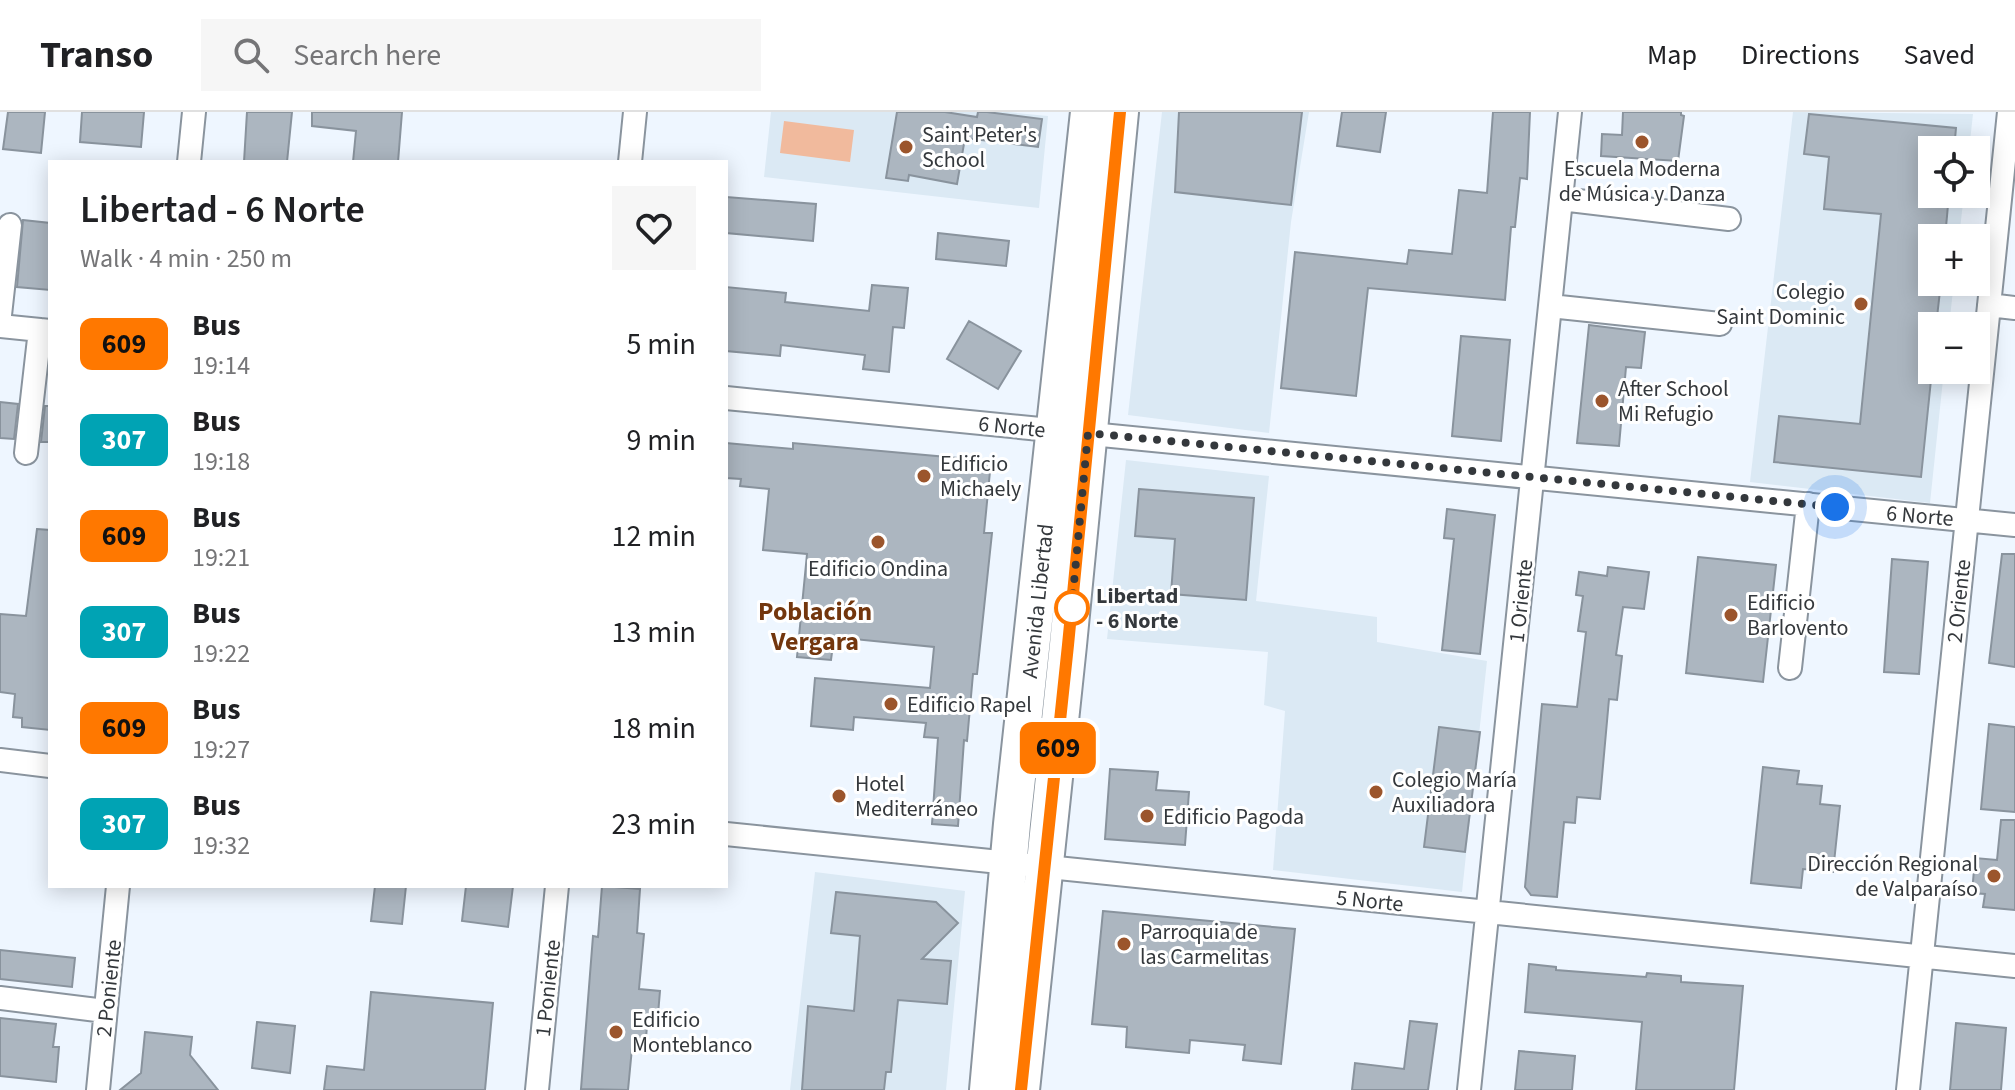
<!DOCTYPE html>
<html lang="en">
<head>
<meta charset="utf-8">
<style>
  :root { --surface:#fff; --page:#f6f6f6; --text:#202124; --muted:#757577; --line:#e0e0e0 }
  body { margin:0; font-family:"Source Sans 3",sans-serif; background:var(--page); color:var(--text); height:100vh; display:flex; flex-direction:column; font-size:30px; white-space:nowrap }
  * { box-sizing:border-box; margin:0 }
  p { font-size:26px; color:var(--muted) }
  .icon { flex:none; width:44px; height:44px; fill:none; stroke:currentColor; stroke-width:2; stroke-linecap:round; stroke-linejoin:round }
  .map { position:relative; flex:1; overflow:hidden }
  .side { position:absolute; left:48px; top:48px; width:680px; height:728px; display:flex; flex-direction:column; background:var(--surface); border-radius:0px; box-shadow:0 4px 20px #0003 }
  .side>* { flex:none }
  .badge { padding:0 16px; border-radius:12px; font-size:28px; line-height:52px }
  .controls { position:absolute; left:1918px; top:24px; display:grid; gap:16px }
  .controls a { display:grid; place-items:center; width:72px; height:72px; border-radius:0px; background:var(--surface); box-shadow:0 4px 20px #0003; font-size:40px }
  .you { position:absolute; width:40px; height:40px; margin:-20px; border:6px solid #fff; border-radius:50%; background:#1a73e8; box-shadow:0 0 0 12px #1a73e833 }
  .map>.badge { position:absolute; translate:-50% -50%; box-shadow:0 0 0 4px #fff }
  .round { display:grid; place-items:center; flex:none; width:84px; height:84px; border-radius:0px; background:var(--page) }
  .head { display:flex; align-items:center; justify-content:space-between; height:136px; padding:0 32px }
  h1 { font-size:38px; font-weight:600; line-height:60px }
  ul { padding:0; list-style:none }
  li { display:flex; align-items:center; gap:24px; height:96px; padding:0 32px }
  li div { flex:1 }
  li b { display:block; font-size:30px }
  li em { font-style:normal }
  li .badge { min-width:88px; font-weight:700; text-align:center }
  header { display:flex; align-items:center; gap:48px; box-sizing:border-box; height:112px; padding:0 40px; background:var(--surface); border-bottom:2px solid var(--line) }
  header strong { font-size:38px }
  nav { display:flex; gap:44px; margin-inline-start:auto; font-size:28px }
  .search { width:560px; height:72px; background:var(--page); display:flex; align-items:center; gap:20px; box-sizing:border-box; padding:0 28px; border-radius:0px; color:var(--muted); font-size:30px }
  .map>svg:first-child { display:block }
  .built { fill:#dbe9f4 }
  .green { fill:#f1ba9d }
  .building { fill:#acb6c0; stroke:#89939d; stroke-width:2 }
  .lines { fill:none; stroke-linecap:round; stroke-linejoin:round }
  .street-casing { stroke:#8a949e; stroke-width:26 }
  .primary-casing { stroke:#8a949e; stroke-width:40 }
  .street { stroke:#fff; stroke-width:22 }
  .primary { stroke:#fff; stroke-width:36 }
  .line-casing { stroke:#fff; stroke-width:18 }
  .line { stroke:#ff7800; stroke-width:12 }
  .walk { stroke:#34383c; stroke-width:8; stroke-dasharray:0 14.4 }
  .poi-dot { fill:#9b552c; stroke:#fff; stroke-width:3 }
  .stop-dot { fill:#fff; stroke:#ff7800; stroke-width:4 }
  .labels { text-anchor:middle; stroke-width:6; stroke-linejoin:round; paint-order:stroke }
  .poi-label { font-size:22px; fill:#34383c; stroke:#fff; text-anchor:start }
  .street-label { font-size:22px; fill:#34383c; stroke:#fff }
  .stop-label { font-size:22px; font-weight:bold; fill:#34383c; stroke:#fff; text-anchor:start }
  .quarter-label { font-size:26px; font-weight:bold; fill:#73360d; stroke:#fff }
</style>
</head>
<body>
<header>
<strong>Transo</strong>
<div class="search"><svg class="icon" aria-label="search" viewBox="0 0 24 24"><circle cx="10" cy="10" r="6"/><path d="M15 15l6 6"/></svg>Search here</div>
<nav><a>Map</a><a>Directions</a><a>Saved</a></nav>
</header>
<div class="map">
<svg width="2015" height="978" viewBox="0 0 2015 978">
  <rect width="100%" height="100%" fill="#eef6ff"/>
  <path class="built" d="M771 0H1007L1048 4 1039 96 764 65Z
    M1162 0H1309L1291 110 1269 321 1128 303Z
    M1793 0 1973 2 1969 38H1932V82H1964L1959 126H1932V170H1954L1949 214H1932V258H1944L1930 391 1750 370Z
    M1126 348 1269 364 1256 489 1377 505V530L1487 549 1462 780 1273 758 1285 599 1264 593 1268 540 1107 527Z
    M815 760 965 779 946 978H790Z"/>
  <path class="green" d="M784 9 854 18 850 50 780 41Z"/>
  <path class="building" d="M8 0H45L41 41 3 37Z
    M82 0H144L141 35 80 30Z
    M247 0H292L287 50H244Z
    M312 0H402L398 50H353L356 19 312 14Z
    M897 0H945L977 5 978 0H987L1042 7 1038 35 965 26 957 72 909 63 908 69 886 66Z
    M1179 0H1302L1291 93 1175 80Z
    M1342 0H1386L1380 40 1337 34Z
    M1493 0H1530L1527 67 1520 66 1515 115H1511L1505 188 1368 176 1356 284 1281 276 1295 140 1407 152 1409 138 1452 142 1459 78 1487 81Z
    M1623 0H1681V3L1684 4 1678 49 1601 44 1602 22 1622 23Z
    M1809 2 1956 16 1954 38H1932V82H1949L1945 126H1932V170H1941L1936 214H1932V258L1921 365 1774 350 1779 304 1860 312 1881 102 1824 97 1829 45 1804 42Z
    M726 85 816 92 813 129 726 121Z
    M23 108 50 111V178L17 175Z
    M938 121 1009 129 1006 154 936 147Z
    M872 173 908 176 904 216 893 215 889 260 863 257 865 243 781 233 780 244 726 239V175L786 181 785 190 869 199Z
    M969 209 1021 239 998 277 947 247Z
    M1589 213 1645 220 1641 256 1626 255 1619 334 1577 331Z
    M1461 224 1510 228 1501 329 1452 324Z
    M0 290 18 292 14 327 0 326Z
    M45 294H50V330H41Z
    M726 331 793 337V331L991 349 984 421H992L977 562H973L967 629 964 628 958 714 932 712 938 626 924 625 926 611 854 605 853 618 811 614 815 566 930 576 934 535 834 525 831 548 797 545 807 442 763 438 769 377 740 374 741 367 726 366Z
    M1139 377 1254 386 1246 488 1171 482 1175 427 1135 424Z
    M1447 397 1495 403 1480 542 1442 538 1454 427 1444 426Z
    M37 417 50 418V618L22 615V606L13 605 15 582 0 580V502L26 504Z
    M2002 442H2015V555L1989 551Z
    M1698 445 1776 453 1763 570 1686 561Z
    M1892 447 1928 450 1919 562 1884 560Z
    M1608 455 1649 460 1644 497 1623 495 1616 543 1622 544 1617 588 1609 587 1600 687 1577 685 1575 711 1564 710 1557 785 1531 783 1525 775 1542 592 1577 595 1586 520 1578 519 1583 484 1576 483 1579 460 1607 464Z
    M1989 612 2015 615V700L1981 697Z
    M1439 615 1480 620 1465 740 1424 735Z
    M1763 655 1799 659 1797 672 1822 674 1820 692 1840 694 1833 760 1803 757 1801 776 1751 771Z
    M1110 657 1158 660 1156 678 1189 680 1185 733 1105 727Z
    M2001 708H2015V798L1983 795 1985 782 1972 781 1975 746 1997 748Z
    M375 774H406L402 812 371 809Z
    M466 774H513L508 815 462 809Z
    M602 774 640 777 637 821 644 822 639 877 660 879 657 914 647 913 646 927 638 926 637 936H632L628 978 581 977 593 824 598 825Z
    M836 780 936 790 958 811 922 847 951 849 947 892 898 888 891 960H886L884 978H802L808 894 854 899 860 824 831 821Z
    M1103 799 1295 817 1281 952 1243 948 1245 933 1190 928 1189 941 1126 935 1127 915 1092 912Z
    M0 838 75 846 72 875 0 867Z
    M1529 852 1556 855V858L1646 865 1647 861 1681 864V870L1743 874 1734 978H1636L1642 910 1525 900Z
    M371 880 493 891 485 978H324L327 954 364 958Z
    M0 906 56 912 53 935H59L56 970 0 964Z
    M1410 909 1437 912 1428 978H1352L1355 951 1404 957Z
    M257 910 295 914 290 961 252 956Z
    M1956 911 2006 916 2001 978H1950Z
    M145 920 192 925 190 943 218 978H120L141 961Z
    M1519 939 1575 944 1572 978H1515Z"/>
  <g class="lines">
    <g class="street-casing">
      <path id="street" d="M189 50 194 0
        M630 50 635 0
        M1561 87 1729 107
        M1989 193 2015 196
        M1550 194 1720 212
        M0 203 10 113
        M0 214 50 219
        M726 286 2015 413
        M26 341 40 218
        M1790 556 1808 392
        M0 648 50 654
        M726 722 2015 854
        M0 886 105 899
        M98 978 118 774
        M537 978 557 774
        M1469 978 1570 0
        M1908 978 2009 0"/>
    </g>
    <g class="primary-casing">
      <path id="primary" d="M988 978 1012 712 1089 0
        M1021 978 1068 533 1120 0"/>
    </g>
    <use href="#street" class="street"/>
    <use href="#primary" class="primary"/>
  </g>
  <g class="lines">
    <g class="line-casing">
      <path id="line" d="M1021 978 1068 533 1120 0"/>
    </g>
    <use href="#line" class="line"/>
    <path class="walk" d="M1072 496 1071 503 1088 321 1835 395"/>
  </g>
  <g class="poi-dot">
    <circle cx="1642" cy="30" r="8"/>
    <circle cx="906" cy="35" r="8"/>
    <circle cx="1861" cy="192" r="8"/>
    <circle cx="1602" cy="289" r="8"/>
    <circle cx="924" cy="364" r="8"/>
    <circle cx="878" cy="430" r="8"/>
    <circle cx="1731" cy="503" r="8"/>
    <circle cx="891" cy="592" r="8"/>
    <circle cx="1376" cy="680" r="8"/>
    <circle cx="839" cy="684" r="8"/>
    <circle cx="1147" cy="704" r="8"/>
    <circle cx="1994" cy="764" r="8"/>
    <circle cx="1124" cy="832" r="8"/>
    <circle cx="616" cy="920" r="8"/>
  </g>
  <circle class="stop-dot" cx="1072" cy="496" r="16"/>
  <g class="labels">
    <g class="poi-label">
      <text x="922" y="30">Saint Peter's<tspan x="922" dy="25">School</tspan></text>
      <text x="1642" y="64" text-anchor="middle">Escuela Moderna<tspan x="1642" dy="25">de Música y Danza</tspan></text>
      <text x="1845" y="187" text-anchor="end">Colegio<tspan x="1845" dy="25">Saint Dominic</tspan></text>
      <text x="1618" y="284">After School<tspan x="1618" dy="25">Mi Refugio</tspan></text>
      <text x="940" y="359">Edificio<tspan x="940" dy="25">Michaely</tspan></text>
      <text x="878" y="464" text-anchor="middle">Edificio Ondina</text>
      <text x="1747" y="498">Edificio<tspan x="1747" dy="25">Barlovento</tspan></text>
      <text x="907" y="600">Edificio Rapel</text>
      <text x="1392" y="675">Colegio María<tspan x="1392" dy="25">Auxiliadora</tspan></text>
      <text x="855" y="679">Hotel<tspan x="855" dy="25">Mediterráneo</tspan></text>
      <text x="1163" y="712">Edificio Pagoda</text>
      <text x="1978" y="759" text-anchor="end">Dirección Regional<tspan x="1978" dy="25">de Valparaíso</tspan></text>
      <text x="1140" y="827">Parroquia de<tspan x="1140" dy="25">las Carmelitas</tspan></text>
      <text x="632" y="915">Edificio<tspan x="632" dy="25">Monteblanco</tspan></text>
    </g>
    <g class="street-label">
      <text transform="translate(1012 314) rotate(6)" y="8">6 Norte</text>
      <text transform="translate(1920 403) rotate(5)" y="8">6 Norte</text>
      <text transform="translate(1037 489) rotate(-84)" y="8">Avenida Libertad</text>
      <text transform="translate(1520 489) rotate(-84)" y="8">1 Oriente</text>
      <text transform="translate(1958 489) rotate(-84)" y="8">2 Oriente</text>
      <text transform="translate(1370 788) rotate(6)" y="8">5 Norte</text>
      <text transform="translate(108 876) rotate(-84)" y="8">2 Poniente</text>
      <text transform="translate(547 876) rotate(-84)" y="8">1 Poniente</text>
    </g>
    <g class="stop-label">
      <text x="1096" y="491">Libertad<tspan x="1096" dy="25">- 6 Norte</tspan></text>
    </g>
    <g class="quarter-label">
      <text x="815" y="508">Población<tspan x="815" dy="30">Vergara</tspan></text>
    </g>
  </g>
</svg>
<div class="controls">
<a><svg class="icon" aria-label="locate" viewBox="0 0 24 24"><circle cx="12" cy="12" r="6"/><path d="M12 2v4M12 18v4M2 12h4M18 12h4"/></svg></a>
<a>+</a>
<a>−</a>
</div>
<div class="you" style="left:1835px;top:395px"></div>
<b class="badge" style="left:1058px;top:636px;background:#ff7800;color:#111">609</b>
<section class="side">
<div class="head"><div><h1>Libertad - 6 Norte</h1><p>Walk · 4 min · 250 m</p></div><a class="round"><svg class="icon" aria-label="heart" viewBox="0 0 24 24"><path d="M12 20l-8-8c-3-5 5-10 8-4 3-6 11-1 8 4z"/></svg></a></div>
<ul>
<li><span class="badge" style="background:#ff7800;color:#111">609</span><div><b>Bus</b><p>19:14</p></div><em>5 min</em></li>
<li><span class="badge" style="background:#00a3b4;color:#fff">307</span><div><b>Bus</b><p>19:18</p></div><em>9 min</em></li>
<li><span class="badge" style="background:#ff7800;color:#111">609</span><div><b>Bus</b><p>19:21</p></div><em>12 min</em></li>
<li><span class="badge" style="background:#00a3b4;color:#fff">307</span><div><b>Bus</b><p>19:22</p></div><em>13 min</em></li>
<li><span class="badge" style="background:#ff7800;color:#111">609</span><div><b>Bus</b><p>19:27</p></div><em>18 min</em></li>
<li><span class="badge" style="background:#00a3b4;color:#fff">307</span><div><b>Bus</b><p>19:32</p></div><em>23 min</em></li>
</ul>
</section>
</div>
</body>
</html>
